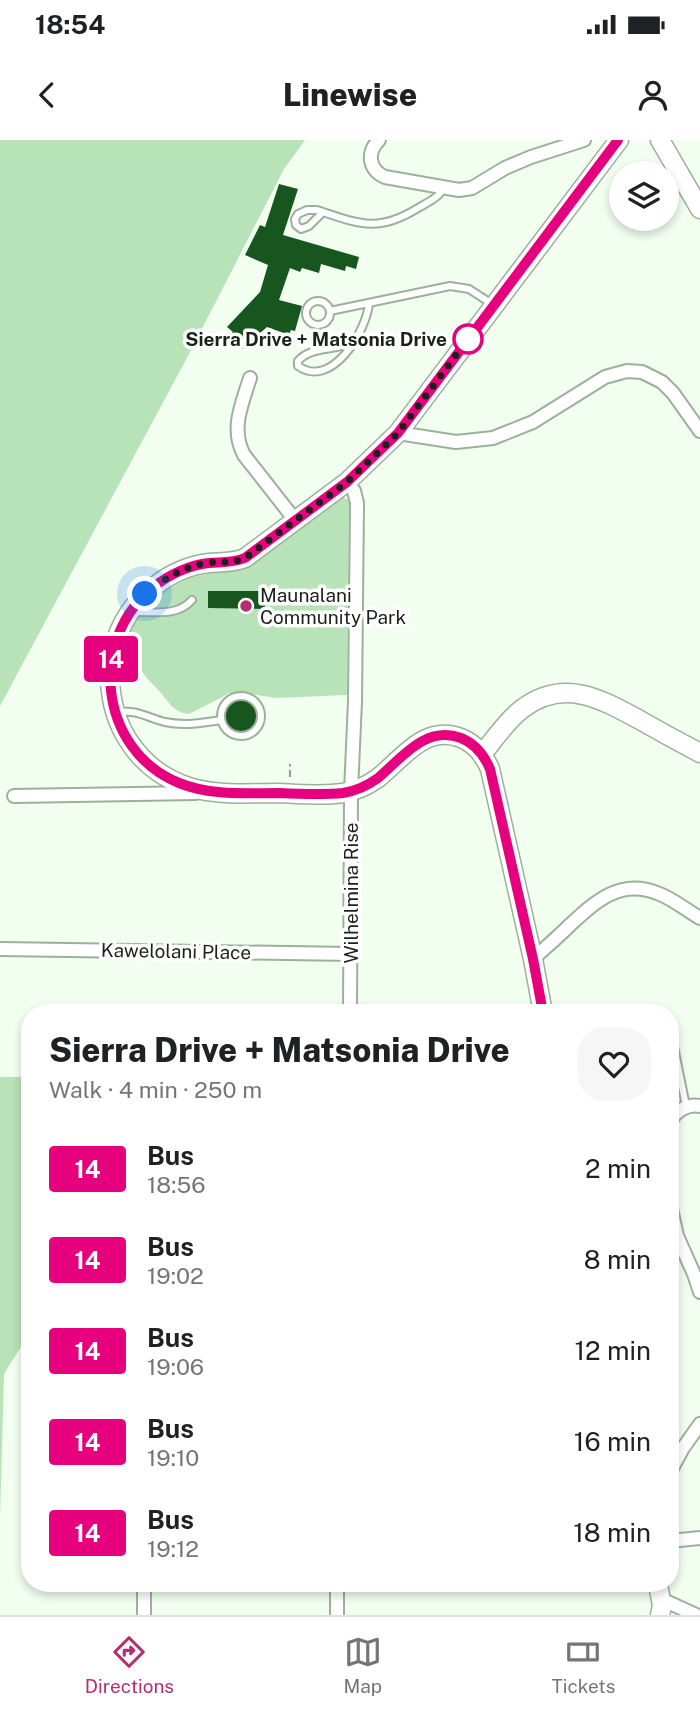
<!DOCTYPE html>
<html lang="en">
<head>
<meta charset="utf-8">
<style>
  :root { --surface:#fff; --page:#f6f6f6; --text:#202124; --muted:#757577; --line:#e0e0e0; --accent:#b52e71 }
  body { margin:0; font-family:"Public Sans",sans-serif; background:var(--page); color:var(--text); height:100vh; display:flex; flex-direction:column; font-size:26px; white-space:nowrap }
  * { box-sizing:border-box; margin:0 }
  p { font-size:23px; color:var(--muted) }
  .icon { flex:none; width:38px; height:38px; fill:none; stroke:currentColor; stroke-width:2; stroke-linecap:round; stroke-linejoin:round }
  .map { position:relative; flex:1; overflow:hidden }
  .drawer { position:absolute; left:21px; top:864px; width:658px; height:588px; display:flex; flex-direction:column; background:var(--surface); border-radius:28px; box-shadow:0 4px 10px #0003 }
  .drawer>* { flex:none }
  .badge { padding:0 14px; border-radius:5px; font-size:24px; line-height:46px }
  .fabs { position:absolute; left:609px; top:21px; display:grid; gap:14px }
  .fabs a { display:grid; place-items:center; width:70px; height:70px; border-radius:50%; background:var(--surface); box-shadow:0 4px 10px #0003; font-size:35px }
  .you { position:absolute; width:35px; height:35px; margin:-18px; border:5px solid #fff; border-radius:50%; background:#1a73e8; box-shadow:0 0 0 10px #1a73e833 }
  .map>.badge { position:absolute; translate:-50% -50%; box-shadow:0 0 0 4px #fff }
  .round { display:grid; place-items:center; flex:none; width:74px; height:74px; border-radius:28px; background:var(--page) }
  .summary { display:flex; align-items:center; justify-content:space-between; height:119px; padding:0 28px }
  h1 { font-size:33px; font-weight:800; line-height:52px }
  ul { padding:0; list-style:none }
  li { display:flex; align-items:center; gap:21px; height:91px; padding:0 28px }
  li div { flex:1 }
  li b { display:block; font-size:26px }
  li em { font-style:normal }
  li .badge { min-width:77px; font-weight:700; text-align:center }
  .status { display:flex; justify-content:space-between; align-items:center; height:49px; padding:0 35px; background:var(--surface); direction:ltr }
  .status svg { height:19px; fill:currentColor }
  header { display:flex; justify-content:space-between; align-items:center; height:91px; padding:0 28px; background:var(--surface); font-size:32px; font-weight:800 }
  .dock { display:flex; justify-content:space-around; align-items:center; height:98px; border-top:2px solid var(--line); background:var(--surface); font-size:19px; color:var(--muted) }
  .dock a { display:grid; justify-items:center; gap:4px }
  .dock .on { color:var(--accent) }
  .map>svg:first-child { display:block }
  .green { fill:#b8e2b8 }
  .building { fill:#17561e }
  .lines { fill:none; stroke-linecap:round; stroke-linejoin:round }
  .lane-casing { stroke:#9cb19b; stroke-width:10 }
  .street-casing { stroke:#9cb19b; stroke-width:16 }
  .secondary-casing { stroke:#9cb19b; stroke-width:21 }
  .path { stroke:#949f93; stroke-width:2; stroke-dasharray:7 3.5; stroke-linecap:butt }
  .lane { stroke:#fff; stroke-width:6 }
  .street { stroke:#fff; stroke-width:12 }
  .secondary { stroke:#fff; stroke-width:18 }
  .line-casing { stroke:#fff; stroke-width:16 }
  .line { stroke:#e6007e; stroke-width:10 }
  .walk { stroke:#192119; stroke-width:7; stroke-dasharray:0 12.6 }
  .stop-dot { fill:#fff; stroke:#e6007e; stroke-width:3.5 }
  .poi-dot { fill:#b52e71; stroke:#fff; stroke-width:2.5 }
  .labels { text-anchor:middle; stroke-width:7; stroke-linejoin:round; paint-order:stroke }
  .stop-label { font-size:19px; font-weight:bold; fill:#192119; stroke:#fff; text-anchor:end }
  .poi-label { font-size:19px; fill:#192119; stroke:#fff; text-anchor:start }
  .street-label { font-size:19px; fill:#192119; stroke:#fff }
</style>
</head>
<body>
<div class="status"><b>18:54</b><svg viewBox="0 0 49 12"><path d="M0 12V9h3v3zM5 12V6h3v6zM10 12V3h3v9zM15 12V0h3v12zM26 1h20v11H26zM47 4h2v5h-2z"/></svg></div>
<header><svg class="icon" aria-label="back" viewBox="0 0 24 24"><path d="M15 5l-7 7 7 7"/></svg>Linewise<svg class="icon" aria-label="person" viewBox="0 0 24 24"><circle cx="12" cy="8" r="4"/><path d="M4 21q1-7 8-7t8 7"/></svg></header>
<div class="map">
<svg width="700" height="1475" viewBox="0 0 700 1475">
  <rect width="100%" height="100%" fill="#f1fef0"/>
  <path class="green" d="M0 0H305L284 29 189 214 0 566Z
    M343 357 349 361 347 555 276 558 238 552 230 553 189 574C175 573 169 563 161 553 156 547 151 543 146 537 138 525 126 507 128 492 130 472 172 444 191 438 210 431 230 433 249 425Z
    M0 937H30V1192L4 1234 0 1378Z"/>
  <path class="building" d="M279 44 298 49 283 95 359 117 356 129 346 126 345 131 321 124 319 133 302 128 300 132 290 128 279 160 302 166 295 191 291 190 289 195 267 187 242 209 229 196 233 192 227 187 260 152 268 125 245 115 260 85 265 87Z
    M208 451H265V469L208 468Z
    M238 558 249 559 254 562 259 572 258 583 250 591 245 593 234 592 225 584 226 578 223 574 225 568 228 564Z"/>
  <g class="lines">
    <g class="lane-casing">
      <path id="lane" d="M323 72 309 86 301 89 296 85 295 79 298 74 307 70H317C359 84 378 93 418 68 428 62 439 58 444 47
        M306 173a12 12 0 1 1 24 0a12 12 0 1 1-24 0Z
        M330 171 450 146 469 149 492 164
        M353 201C336 212 312 205 298 221V226C332 250 367 190 369 163
        M136 472C156 472 178 476 192 460
        M221 576a20 20 0 1 1 40 0a20 20 0 1 1-40 0Z
        M117 573C135 568 148 578 165 582 184 586 202 583 221 580
        M670 887 686 966"/>
    </g>
    <g class="street-casing">
      <path id="street" d="M379 0C366 13 369 30 385 37L459 50 472 48 505 28 531 17 584 0
        M250 238C242 264 230 289 244 315L295 380
        M398 293 456 302 493 298 533 282 605 237 627 231 642 232 662 242 673 253 700 291
        M347 342 354 351 357 363 355 561 351 652 350 873
        M14 656 196 653
        M0 809 352 814
        M533 819C545 808 558 797 570 785 595 762 620 738 657 753 672 758 686 770 700 778
        M670 983C675 970 688 964 700 966
        M670 1064 677 1096 694 1134 700 1152
        M670 1332 683 1308 700 1284
        M670 1401 700 1398
        M144 1444V1475
        M661 1459 696 1475
        M337 1475V1444"/>
    </g>
    <g class="secondary-casing">
      <path id="secondary" d="M660 0 700 69
        M482 614C495 599 506 581 522 569 563 538 599 558 638 579 659 591 679 602 700 613
        M543 873 533 819 490 629C484 615 476 604 461 598 425 584 403 618 378 638 367 646 356 651 343 653 322 656 300 654 279 653 250 653 218 656 189 647 101 619 82 501 155 446 170 434 190 425 209 423 222 422 233 423 245 418L347 342 398 293 619 0
        M658 1444 662 1466 660 1475"/>
    </g>
    <path class="path" d="M290 637V624"/>
    <use href="#lane" class="lane"/>
    <use href="#street" class="street"/>
    <use href="#secondary" class="secondary"/>
  </g>
  <g class="lines">
    <g class="line-casing">
      <path id="line" d="M543 873 533 819 490 629C484 615 476 604 461 598 425 585 402 618 378 638 367 646 356 651 343 653 322 655 300 654 279 653 246 653 211 656 179 643 98 610 87 498 155 446 170 434 190 425 209 423 222 422 233 423 245 418L347 342 398 293 618 0"/>
    </g>
    <use href="#line" class="line"/>
    <path class="walk" d="M145 454C163 439 183 427 206 423 220 421 232 424 245 418L347 342 398 293 468 199"/>
  </g>
  <circle class="stop-dot" cx="468" cy="199" r="14"/>
  <circle class="poi-dot" cx="246" cy="466" r="7"/>
  <g class="labels">
    <g class="stop-label">
      <text x="447" y="206">Sierra Drive + Matsonia Drive</text>
    </g>
    <g class="poi-label">
      <text x="260" y="462">Maunalani<tspan x="260" dy="22">Community Park</tspan></text>
    </g>
    <g class="street-label">
      <text transform="translate(351 753) rotate(-90)" y="7">Wilhelmina Rise</text>
      <text transform="translate(176 811) rotate(1)" y="7">Kawelolani Place</text>
    </g>
  </g>
</svg>
<div class="fabs">
<a><svg class="icon" aria-label="layers" viewBox="0 0 24 24"><path d="M12 4l9 5-9 5-9-5zM3 14l9 5 9-5"/></svg></a>
</div>
<div class="you" style="left:145px;top:454px"></div>
<b class="badge" style="left:111px;top:519px;background:#e6007e;color:#fff">14</b>
<section class="drawer">
<div class="summary"><div><h1>Sierra Drive + Matsonia Drive</h1><p>Walk · 4 min · 250 m</p></div><a class="round"><svg class="icon" aria-label="heart" viewBox="0 0 24 24"><path d="M12 20l-8-8c-3-5 5-10 8-4 3-6 11-1 8 4z"/></svg></a></div>
<ul>
<li><span class="badge" style="background:#e6007e;color:#fff">14</span><div><b>Bus</b><p>18:56</p></div><em>2 min</em></li>
<li><span class="badge" style="background:#e6007e;color:#fff">14</span><div><b>Bus</b><p>19:02</p></div><em>8 min</em></li>
<li><span class="badge" style="background:#e6007e;color:#fff">14</span><div><b>Bus</b><p>19:06</p></div><em>12 min</em></li>
<li><span class="badge" style="background:#e6007e;color:#fff">14</span><div><b>Bus</b><p>19:10</p></div><em>16 min</em></li>
<li><span class="badge" style="background:#e6007e;color:#fff">14</span><div><b>Bus</b><p>19:12</p></div><em>18 min</em></li>
</ul>
</section>
</div>
<nav class="dock">
<a class="on"><svg class="icon" aria-label="directions" viewBox="0 0 24 24"><path d="M12 3l9 9-9 9-9-9zM9 14v-3h6M13 9l2 2-2 2"/></svg>Directions</a>
<a><svg class="icon" aria-label="map" viewBox="0 0 24 24"><path d="M3 6l6-2 6 2 6-2v14l-6 2-6-2-6 2zM9 4v14M15 6v14"/></svg>Map</a>
<a><svg class="icon" aria-label="tickets" viewBox="0 0 24 24"><path d="M3 7h18v10H3zM15 7v10"/></svg>Tickets</a>
</nav>
</body>
</html>
